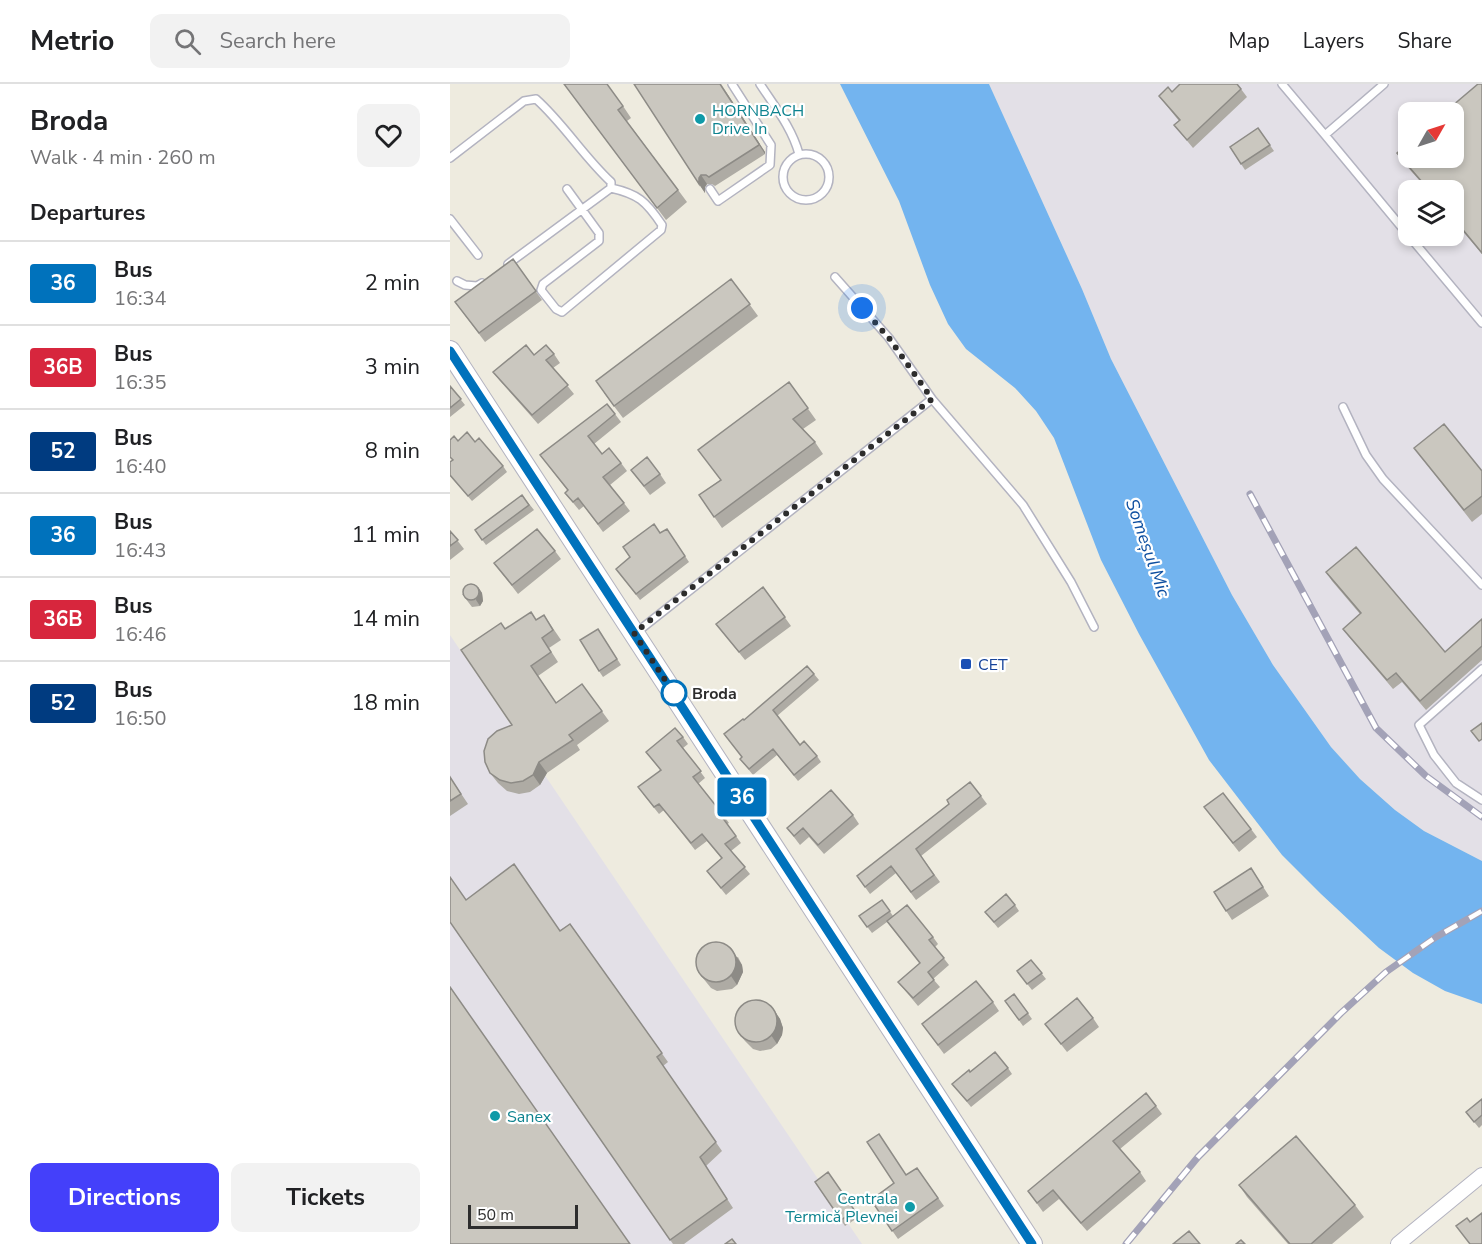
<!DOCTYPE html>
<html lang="en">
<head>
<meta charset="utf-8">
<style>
  :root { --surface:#fff; --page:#f2f2f2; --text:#202124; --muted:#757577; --line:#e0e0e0; --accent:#4440fa }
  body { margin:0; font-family:"Nunito Sans",sans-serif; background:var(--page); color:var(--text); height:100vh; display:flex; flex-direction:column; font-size:22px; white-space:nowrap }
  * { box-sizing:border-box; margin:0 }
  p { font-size:20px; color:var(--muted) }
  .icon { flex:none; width:33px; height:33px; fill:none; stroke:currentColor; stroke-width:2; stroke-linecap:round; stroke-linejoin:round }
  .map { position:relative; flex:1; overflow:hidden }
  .panel { display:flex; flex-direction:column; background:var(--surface); width:450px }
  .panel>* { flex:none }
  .badge { padding:0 12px; border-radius:4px; font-size:21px; line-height:39px }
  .needle { width:39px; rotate:51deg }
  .buttons { position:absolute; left:948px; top:18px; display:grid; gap:12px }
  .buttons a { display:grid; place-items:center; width:66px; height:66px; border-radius:12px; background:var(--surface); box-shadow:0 3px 9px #0003; font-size:30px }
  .scale { position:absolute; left:18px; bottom:15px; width:110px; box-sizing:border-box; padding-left:6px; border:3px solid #2d2d2d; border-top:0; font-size:16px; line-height:21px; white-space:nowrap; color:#2d2d2d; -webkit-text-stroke:4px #fff; paint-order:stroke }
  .you { position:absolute; width:30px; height:30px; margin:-15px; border:4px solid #fff; border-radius:50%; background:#1a73e8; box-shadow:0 0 0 9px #1a73e833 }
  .map>.badge { position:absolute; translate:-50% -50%; box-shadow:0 0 0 3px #fff }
  h2 { padding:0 30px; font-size:22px; line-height:54px }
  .round { display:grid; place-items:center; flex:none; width:63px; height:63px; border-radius:12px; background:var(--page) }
  .headline { display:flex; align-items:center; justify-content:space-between; height:102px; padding:0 30px }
  h1 { font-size:28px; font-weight:700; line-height:45px }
  .primary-button { display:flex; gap:12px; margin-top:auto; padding:12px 30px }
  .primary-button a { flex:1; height:69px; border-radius:12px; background:var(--accent); color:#fff; font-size:24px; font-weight:700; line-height:69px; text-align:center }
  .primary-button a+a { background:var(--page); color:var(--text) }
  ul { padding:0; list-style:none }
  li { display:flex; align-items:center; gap:18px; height:84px; padding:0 30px; border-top:2px solid var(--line) }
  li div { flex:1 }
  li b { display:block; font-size:22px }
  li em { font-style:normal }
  li .badge { min-width:66px; font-weight:700; text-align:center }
  header { display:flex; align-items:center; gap:36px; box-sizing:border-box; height:84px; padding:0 30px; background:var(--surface); border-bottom:2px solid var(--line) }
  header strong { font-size:28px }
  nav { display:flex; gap:33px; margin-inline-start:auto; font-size:21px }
  .search { width:420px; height:54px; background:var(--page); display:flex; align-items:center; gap:15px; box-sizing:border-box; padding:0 21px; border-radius:12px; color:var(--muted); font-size:22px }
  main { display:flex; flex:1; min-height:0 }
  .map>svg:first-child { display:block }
  .industrial { fill:#e3e0e7; fill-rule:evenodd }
  .water { fill:#73b4ef }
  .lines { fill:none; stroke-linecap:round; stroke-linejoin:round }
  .lane-casing { stroke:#b3b3c0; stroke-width:10 }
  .street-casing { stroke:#b3b3c0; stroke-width:16 }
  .secondary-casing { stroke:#b3b3c0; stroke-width:22 }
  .lane { stroke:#fff; stroke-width:7 }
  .street { stroke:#fff; stroke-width:14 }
  .secondary { stroke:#fff; stroke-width:20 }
  .rail-casing { stroke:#a3a2b7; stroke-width:7 }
  .rail { stroke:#fff; stroke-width:4.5; stroke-dasharray:14; stroke-linecap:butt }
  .wall { fill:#aeaba4 }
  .shaded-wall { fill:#8d8b86 }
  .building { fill:#cac7bf; stroke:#8d8b86; stroke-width:1.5 }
  .line-casing { stroke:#fff; stroke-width:14 }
  .line { stroke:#0072bc; stroke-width:9 }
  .walk { stroke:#2d2d2d; stroke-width:6; stroke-dasharray:0 10.8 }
  .culture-dot { fill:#0f9aa8; stroke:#fff; stroke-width:2 }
  .transit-dot { fill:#1a4fb4; stroke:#fff; stroke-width:2 }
  .stop-dot { fill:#fff; stroke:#0072bc; stroke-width:3 }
  .labels { text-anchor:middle; stroke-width:4.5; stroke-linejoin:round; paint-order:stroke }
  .culture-label { font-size:16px; fill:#0d838f; stroke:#fff; text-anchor:start }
  .transit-label { font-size:16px; fill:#164399; stroke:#fff; text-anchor:start }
  .stop-label { font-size:16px; font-weight:bold; fill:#2d2d2d; stroke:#fff; text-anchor:start }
  .water-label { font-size:18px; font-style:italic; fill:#0e4fa0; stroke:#fff }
</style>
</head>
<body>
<header>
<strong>Metrio</strong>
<div class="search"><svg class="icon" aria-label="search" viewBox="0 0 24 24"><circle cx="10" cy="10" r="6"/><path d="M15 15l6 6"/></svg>Search here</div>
<nav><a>Map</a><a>Layers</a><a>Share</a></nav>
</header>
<main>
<section class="panel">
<div class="headline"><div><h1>Broda</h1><p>Walk · 4 min · 260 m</p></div><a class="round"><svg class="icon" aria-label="heart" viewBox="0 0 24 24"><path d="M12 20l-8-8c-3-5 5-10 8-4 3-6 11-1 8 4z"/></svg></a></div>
<h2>Departures</h2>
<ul>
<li><span class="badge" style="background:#0072bc;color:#fff">36</span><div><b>Bus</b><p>16:34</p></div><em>2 min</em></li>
<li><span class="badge" style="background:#d7263d;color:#fff">36B</span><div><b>Bus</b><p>16:35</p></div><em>3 min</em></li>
<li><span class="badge" style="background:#003b80;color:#fff">52</span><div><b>Bus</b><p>16:40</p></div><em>8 min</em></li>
<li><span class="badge" style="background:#0072bc;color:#fff">36</span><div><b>Bus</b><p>16:43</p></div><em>11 min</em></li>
<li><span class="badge" style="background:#d7263d;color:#fff">36B</span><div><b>Bus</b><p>16:46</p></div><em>14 min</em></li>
<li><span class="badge" style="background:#003b80;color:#fff">52</span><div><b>Bus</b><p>16:50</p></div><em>18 min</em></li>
</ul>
<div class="primary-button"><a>Directions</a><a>Tickets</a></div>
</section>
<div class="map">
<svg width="1032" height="1160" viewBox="0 0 1032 1160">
  <rect width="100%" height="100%" fill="#eeebdf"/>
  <path class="industrial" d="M539 0H1032V777L974 747 945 726 910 695 881 663 823 581 782 511 661 275 632 205ZM958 28H1004V74H958ZM958 106H1004V152H958Z
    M0 551 412 1160H0Z"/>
  <path class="water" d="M390 0H539L632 205 661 275 782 511 823 581 881 663 910 695 945 726 974 747 1032 777V920L995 907 963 889 929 864 871 810 832 771 759 676 689 550 651 476 604 354 586 327 565 304 516 265 498 240 480 201 449 117Z"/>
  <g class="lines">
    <g class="lane-casing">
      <path id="lane" d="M310 0C325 23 342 44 349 70
        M832 0 875 51
        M934 0 875 51 958 151
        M333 93a23 23 0 1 1 46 0a23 23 0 1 1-46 0Z
        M0 74 74 17 86 15C114 40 133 72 161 98V104L58 180
        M117 105 149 149V157L93 200 91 206 106 225 112 228 211 146 212 141C196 117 188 110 161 104
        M260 105 268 117 320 81 321 61 282 0
        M0 135 28 171
        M959 152 1032 239
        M385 193 439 254 482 315 573 421 621 498 644 543
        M7 197 15 201 27 202 32 199
        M893 323 916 371 933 395 1032 501
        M187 548 482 315
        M1032 585 969 641 984 671 1006 699 1032 716"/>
    </g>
    <g class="street-casing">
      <path id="street" d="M948 1160 1032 1091"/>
    </g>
    <g class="secondary-casing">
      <path id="secondary" d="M0 267 582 1160"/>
    </g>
    <use href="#lane" class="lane"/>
    <use href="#street" class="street"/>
    <use href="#secondary" class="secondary"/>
    <g class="rail-casing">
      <path id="rail" d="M800 410 926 644 976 692 1032 733
        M676 1160 748 1073 891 929 936 888 986 853 1032 827"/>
    </g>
    <use href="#rail" class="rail"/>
  </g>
  <path class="wall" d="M114 0 173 22 181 34 177 37 237 118 216 136Z
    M271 0 315 68V70L265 102 262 100H257L255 103V109L249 100Z
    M1032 0V170L1004 137V106H978L953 78 947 69Z
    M791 5 797 13 743 64 724 41 729 37 709 12 722 8Z
    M808 44 824 67 795 86 780 63Z
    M63 175 92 216 35 258 5 218Z
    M281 195 308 232 173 334 154 309Z
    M104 270 110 279 103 284 124 310 88 340 50 297 43 288 84 271Z
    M339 298 366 336 353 345 365 358 373 370 272 444 249 411 270 396Z
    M0 302 15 321 0 333Z
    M165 330 171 338 144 360 152 370 171 379 177 387 160 401 180 427 153 448 134 422 129 426 115 409 118 407 90 371Z
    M8 357 25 358 53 382 57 388 22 417 0 392V378L2 376Z
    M964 364 1032 387V430L1022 438Z
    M181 386 210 390 216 399 200 411Z
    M72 411 84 426 36 461 25 446Z
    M217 445 239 478 190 516 166 485Z
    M0 447 14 465 0 476Z
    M105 467 111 475 68 510 44 479Z
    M876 488 995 568 1032 535V576L976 626 952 598 943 605 899 553 893 545 910 530 882 497Z
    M28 503 32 509 33 517 30 522 22 523 12 510Z
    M313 503 341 542 295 576 266 540Z
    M94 531 111 556 99 564 108 578 88 592 106 619 132 600 159 637 127 661 130 666 97 689 90 701 80 708 69 710 57 707 48 699 40 689 62 641 55 545 86 536Z
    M148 545 171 581 153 593 149 587Z
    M364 590 369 596 327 632 350 661 367 672 371 678 348 697 327 671 303 691 290 675 292 673 274 650Z
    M233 653 238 660 233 664 255 694 248 700 274 732 279 739 277 740 291 759 281 767 300 790 276 811 257 787 272 775 257 757 245 766 214 726 209 730 193 710 210 686 196 668Z
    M0 693 18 720 0 732Z
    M531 712 537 720 471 772 490 798 466 816 446 789 420 810 407 792Z
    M754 723 801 745 807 753 789 768Z
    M403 731 409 740 374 770 359 753 350 761 337 744Z
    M801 784 819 812 782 836 764 808Z
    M16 816 110 846 120 840 218 978 213 982 272 1067 256 1082 283 1124 234 1160H223L0 838Z
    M432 816 443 832 483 853 488 860 485 863 499 881 483 895 490 903 468 922 448 898 470 879 437 838 422 849 409 832Z
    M565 821 569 827 548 844 535 828Z
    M288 873 292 881 293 888 287 901 282 905 267 907 261 904 248 888Z
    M581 876 596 895 582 906 567 887Z
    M564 910 582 935 573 942 555 917Z
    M543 918 549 927 494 970 472 940Z
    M324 926 330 935 333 944 332 951 327 960 321 965 310 967 303 965 295 957 288 948Z
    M643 934 649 943 617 968 595 940Z
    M558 984 562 990 521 1023 502 1000Z
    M1032 1015V1041L1029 1044 1016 1028Z
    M706 1022 712 1030 670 1065 690 1088 696 1097 637 1147 609 1115 593 1128 578 1107Z
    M467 1084 494 1122 448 1155 421 1116Z
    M378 1088 409 1133 395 1142 365 1098Z
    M789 1101 905 1121 914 1133 882 1160H838L797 1113Z"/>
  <path class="shaded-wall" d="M271 0 315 68V70L309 61Z
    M251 91 257 100 255 103V109L249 100V94Z
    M28 503 32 509 33 517 30 522 26 516Z
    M89 678 97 689 90 701 83 691Z
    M281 864 292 881 293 888 287 901 281 892Z
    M324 926 330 935 333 944 332 951 327 960 321 951Z"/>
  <path class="building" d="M114 0H157L173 22 168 26 228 106 207 124Z
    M184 0H270L309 60V61L259 93 256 91H251L249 94V100Z
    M730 0H787L791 5 737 56 724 41 730 36 709 12 718 3 722 8Z
    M1028 0H1032V169L1004 135V106H979L947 69 958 59V74H1004V28H995Z
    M808 44 820 61 791 80 780 63Z
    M63 175 86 207 29 249 5 218Z
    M281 195 300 220 164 322 146 297Z
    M76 261 84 271 96 261 104 270 96 276 118 301 82 331 43 288Z
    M339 298 358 324 343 335 365 358 264 433 249 411 271 396 248 366Z
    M0 302 11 315 0 324Z
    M157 320 165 330 138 352 152 370 159 364 171 379 153 393 174 419 148 440 128 414 123 418 115 409 118 406 90 371Z
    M994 340 1032 387V412L1014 426 964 364Z
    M17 348 25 358 29 354 53 382 18 412 0 391V378L3 376 0 373V356L4 352 8 357Z
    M197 373 210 390 194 402 181 386Z
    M72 411 79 421 32 456 25 446Z
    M204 440 210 449 217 445 235 472 186 510 166 485 180 473 173 463Z
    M87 445 105 467 62 501 44 479Z
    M0 447 8 456 0 462Z
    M906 463 995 568 1032 535V562L970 617 946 589 937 596 893 545 911 529 876 488Z
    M13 508a8 8 0 1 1 16 0a8 8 0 1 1-16 0Z
    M313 503 335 533 289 568 266 540Z
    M81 528 86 536 94 531 103 546 92 554 101 568 81 582 106 619 132 600 152 627 119 651 123 656 89 678 83 691 73 697 61 699 50 696 40 689 35 678 34 667 38 655 47 647 62 641 11 566 51 539 55 545Z
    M148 545 167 575 149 587 130 556Z
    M357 582 364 590 323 626 350 661 354 657 367 672 344 691 323 665 299 685 290 675 292 673 274 650 293 635 294 636Z
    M1032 639V655L1029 657 1021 647Z
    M225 644 233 653 227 657 251 687 243 693 274 732 272 733 286 752 275 760 295 783 271 804 257 787 272 774 252 750 241 759 209 720 204 723 188 703 211 686 196 668Z
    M0 693 11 710 0 717Z
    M520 698 531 712 466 765 484 791 461 808 441 782 415 803 407 792 499 720 497 716Z
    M381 706 403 731 368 761 353 744 344 752 337 744Z
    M773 709 801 745 783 759 754 723Z
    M64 780 110 847 120 840 212 969 207 973 266 1058 250 1073 277 1115 220 1156 0 838V793L16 816Z
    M801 784 813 803 776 827 764 808Z
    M556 810 565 821 544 838 535 828Z
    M432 816 440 827 417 843 409 832Z
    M457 821 483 853 479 856 494 874 478 888 484 896 463 914 448 898 470 879 437 837Z
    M246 878a20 20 0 1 1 40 0a20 20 0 1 1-40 0Z
    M581 876 592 889 577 900 567 887Z
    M526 897 543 918 488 961 472 940Z
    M0 903 180 1160H0Z
    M564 910 578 929 569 936 555 917Z
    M627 914 643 934 611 960 595 940Z
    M285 937a21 21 0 1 1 42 0a21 21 0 1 1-42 0Z
    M545 968 558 984 517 1017 502 1000 519 986 520 988Z
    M696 1009 706 1022 663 1057 690 1088 631 1139 603 1106 587 1119 578 1107Z
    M1032 1015V1031L1024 1038 1016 1028Z
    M429 1050 456 1091 467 1084 488 1114 442 1147 421 1116 444 1099 417 1058Z
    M846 1052 905 1121 861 1160H840L789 1101Z
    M378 1088 405 1127 391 1136 365 1098Z
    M1032 1129V1160H1020L1006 1142 1017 1134 1020 1138Z
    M739 1147 750 1160H723Z
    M282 1155 286 1160H275Z
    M791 1156 795 1160H786Z"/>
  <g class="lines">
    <g class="line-casing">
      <path id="line" d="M0 267 582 1160"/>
    </g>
    <use href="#line" class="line"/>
    <path class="walk" d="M224 609 225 611 184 549 482 315 439 254 412 224"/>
  </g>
  <g class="culture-dot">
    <circle cx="250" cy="35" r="6"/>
    <circle cx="45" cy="1032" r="6"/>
    <circle cx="460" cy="1123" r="6"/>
  </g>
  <rect class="transit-dot" x="510" y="574" width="12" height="12" rx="3"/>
  <circle class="stop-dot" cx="224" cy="609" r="12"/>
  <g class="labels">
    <g class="culture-label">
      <text x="262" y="32">HORNBACH<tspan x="262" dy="18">Drive In</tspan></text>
      <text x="57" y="1038">Sanex</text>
      <text x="448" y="1120" text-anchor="end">Centrala<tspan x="448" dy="18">Termică Plevnei</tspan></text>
    </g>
    <g class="transit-label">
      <text x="528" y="586">CET</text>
    </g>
    <g class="stop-label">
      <text x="242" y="615">Broda</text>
    </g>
    <g class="water-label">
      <text transform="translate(698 464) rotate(71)" y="6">Someșul Mic</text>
    </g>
  </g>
</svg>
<div class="buttons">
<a><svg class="needle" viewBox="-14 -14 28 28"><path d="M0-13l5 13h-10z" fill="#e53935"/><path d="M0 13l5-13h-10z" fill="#757577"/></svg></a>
<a><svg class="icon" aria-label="layers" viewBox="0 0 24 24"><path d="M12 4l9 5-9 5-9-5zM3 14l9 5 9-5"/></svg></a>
</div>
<div class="scale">50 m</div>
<div class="you" style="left:412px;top:224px"></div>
<b class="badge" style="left:292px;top:713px;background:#0072bc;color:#fff">36</b>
</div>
</main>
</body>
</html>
